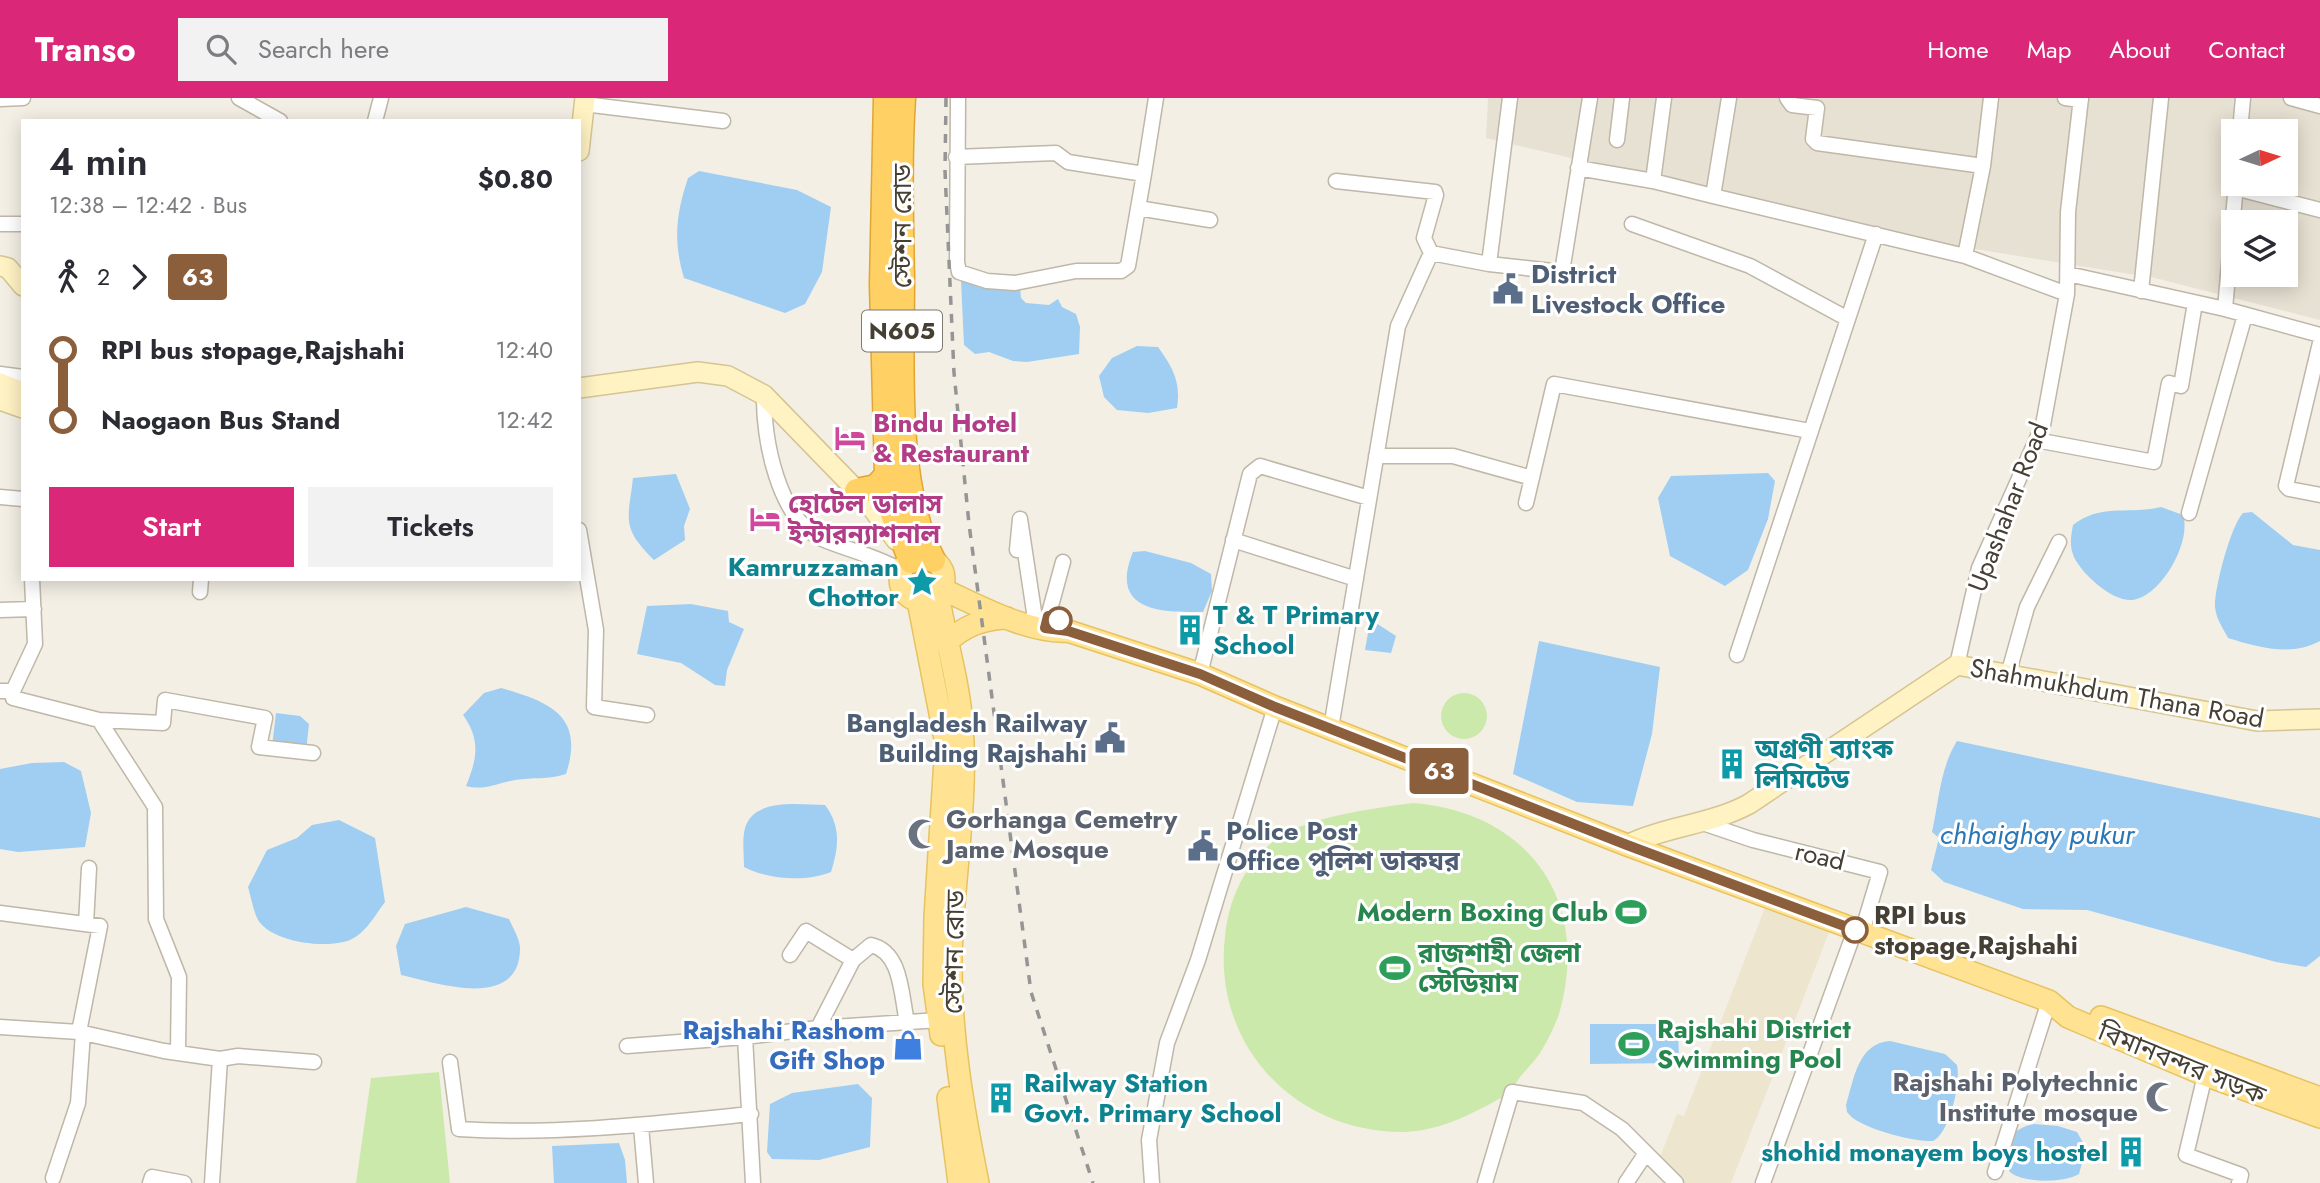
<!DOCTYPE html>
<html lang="en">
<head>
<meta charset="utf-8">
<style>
  :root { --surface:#fff; --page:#f2f2f3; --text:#2b2b33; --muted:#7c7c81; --accent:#db2777 }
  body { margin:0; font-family:Jost,"Noto Sans Bengali",sans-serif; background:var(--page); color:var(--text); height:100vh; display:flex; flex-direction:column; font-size:26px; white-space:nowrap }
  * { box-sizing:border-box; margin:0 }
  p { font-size:23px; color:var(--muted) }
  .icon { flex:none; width:38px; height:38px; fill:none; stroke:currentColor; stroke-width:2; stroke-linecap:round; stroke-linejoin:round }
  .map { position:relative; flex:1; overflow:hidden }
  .drawer { position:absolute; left:21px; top:21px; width:560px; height:462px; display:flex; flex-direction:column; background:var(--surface); border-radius:0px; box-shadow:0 4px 18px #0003 }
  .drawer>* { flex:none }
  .badge { padding:0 14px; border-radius:5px; font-size:24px; line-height:46px }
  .needle { width:46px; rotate:86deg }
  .controls { position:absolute; left:2221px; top:21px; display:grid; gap:14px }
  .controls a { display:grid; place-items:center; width:77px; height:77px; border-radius:0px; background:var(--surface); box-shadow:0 4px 18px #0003; font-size:35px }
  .map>.badge { position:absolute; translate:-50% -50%; box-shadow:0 0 0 4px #fff }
  .legs { display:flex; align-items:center; gap:10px; height:77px; padding:0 28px; font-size:23px }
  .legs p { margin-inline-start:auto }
  .overview { display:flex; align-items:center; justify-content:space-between; height:119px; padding:0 28px }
  h1 { font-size:38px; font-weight:600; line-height:52px }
  .button { display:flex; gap:14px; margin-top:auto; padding:14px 28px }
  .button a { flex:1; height:80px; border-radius:0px; background:var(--accent); color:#fff; font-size:28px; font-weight:600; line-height:80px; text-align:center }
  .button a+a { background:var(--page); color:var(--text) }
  ul { padding:0 28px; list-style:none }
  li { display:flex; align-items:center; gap:24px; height:70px; font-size:26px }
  li i { display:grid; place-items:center; width:10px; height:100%; margin:0 9px; background:currentColor }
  li i::after { content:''; width:18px; height:18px; margin:-9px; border:5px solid; border-radius:50%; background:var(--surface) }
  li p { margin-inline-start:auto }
  li:first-child i { background:linear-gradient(#0000 50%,currentColor 0) }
  li:last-child i { background:linear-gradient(currentColor 50%,#0000 0) }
  header { display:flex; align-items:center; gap:42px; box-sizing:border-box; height:98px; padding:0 35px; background:var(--accent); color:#fff }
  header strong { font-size:33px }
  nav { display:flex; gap:38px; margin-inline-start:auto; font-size:24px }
  .search { width:490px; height:63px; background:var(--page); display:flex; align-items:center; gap:18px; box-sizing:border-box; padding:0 24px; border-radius:0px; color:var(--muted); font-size:26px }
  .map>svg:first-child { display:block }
  .residential { fill:#e7e1d3; fill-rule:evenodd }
  .education { fill:#ede5ce }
  .green { fill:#cce9ac }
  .water { fill:#9fcef2 }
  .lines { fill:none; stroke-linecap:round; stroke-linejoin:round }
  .street-casing { stroke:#bfb7a7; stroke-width:17 }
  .secondary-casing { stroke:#d5c593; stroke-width:22 }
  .primary-casing { stroke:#e7c25f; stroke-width:24 }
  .highway-casing { stroke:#e1a631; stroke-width:27 }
  .street { stroke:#fff; stroke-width:14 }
  .secondary { stroke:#fff2c3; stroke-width:19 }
  .primary { stroke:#ffe392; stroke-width:21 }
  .highway { stroke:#ffd064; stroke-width:24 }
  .rail { stroke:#959595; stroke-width:3.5; stroke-dasharray:9 9; stroke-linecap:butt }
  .line-1-casing { stroke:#fff; stroke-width:16 }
  .line-1 { stroke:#8b5e3c; stroke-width:10 }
  .stop-1-dot { fill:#fff; stroke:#8b5e3c; stroke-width:3.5 }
  .labels { text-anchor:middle; stroke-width:6; stroke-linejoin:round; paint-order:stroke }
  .shield { fill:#fff; stroke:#7e7971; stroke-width:2 }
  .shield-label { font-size:24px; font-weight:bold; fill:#463f34 }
  .street-label { font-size:26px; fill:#463f34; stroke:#fff }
  .service-label { font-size:26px; font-weight:bold; fill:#4e5e75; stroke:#fff; text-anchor:start }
  .hotel-label { font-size:26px; font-weight:bold; fill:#b23c85; stroke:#fff; text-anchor:start }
  .culture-label { font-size:26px; font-weight:bold; fill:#0d838f; stroke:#fff; text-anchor:start }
  .worship-label { font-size:26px; font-weight:bold; fill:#5b616d; stroke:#fff; text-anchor:start }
  .leisure-label { font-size:26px; font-weight:bold; fill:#27864d; stroke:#fff; text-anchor:start }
  .stop-label { font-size:26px; font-weight:bold; fill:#463f34; stroke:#fff; text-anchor:start }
  .shop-label { font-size:26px; font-weight:bold; fill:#366cbe; stroke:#fff; text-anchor:end }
  .water-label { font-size:28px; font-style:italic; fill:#2b76b4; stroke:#fff }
</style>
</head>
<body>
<header>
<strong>Transo</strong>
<div class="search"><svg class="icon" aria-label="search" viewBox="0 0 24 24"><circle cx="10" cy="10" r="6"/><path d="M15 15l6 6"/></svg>Search here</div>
<nav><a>Home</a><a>Map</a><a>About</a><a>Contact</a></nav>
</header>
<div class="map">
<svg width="2320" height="1085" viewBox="0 0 2320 1085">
  <rect width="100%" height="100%" fill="#f3efe5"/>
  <path class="residential" d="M1488 0H2320V222L2155 180 1925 143 1486 40ZM2233 33H2286V86H2233ZM2233 124H2286V177H2233Z"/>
  <path class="education" d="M1766 807 1830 832 1731 1085H1675L1653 1076 1677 1016 1684 1018Z"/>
  <path class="green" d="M1441 618a23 23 0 1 1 46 0a23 23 0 1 1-46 0Z
    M1413 705C1528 714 1592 802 1559 916 1555 928 1547 944 1540 955 1532 968 1517 978 1512 994 1479 1012 1443 1033 1404 1034 1295 1035 1212 947 1225 838 1229 800 1245 766 1275 742 1304 719 1376 710 1413 705Z
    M439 974 450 1085H356L371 980Z"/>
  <path class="water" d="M699 73 797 92 831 109 822 174 805 206 785 215 684 180C673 143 676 116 688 80Z
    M966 182 1020 189 1021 200 1026 205 1049 207 1058 201 1062 209 1076 216 1080 229 1079 256 1027 264 1013 263 989 254 975 256 964 247 961 183Z
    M1137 248 1158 249C1173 270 1181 284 1177 310L1148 315 1117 312 1104 299 1099 278 1112 260Z
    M1768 375 1775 383 1768 421 1748 472 1725 488 1670 458 1658 400 1671 378Z
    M676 376 690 411 684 428 685 442 654 462C621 429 628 423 633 380Z
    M2161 409 2183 417C2192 444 2161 498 2133 502 2112 504 2082 476 2074 459 2069 448 2071 438 2073 427 2101 405 2128 417 2161 409Z
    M2252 414 2293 447 2320 452V543C2291 559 2257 549 2228 540 2223 530 2216 521 2215 509 2214 491 2231 427 2243 415Z
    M1145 453 1191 465 1211 476 1212 493 1203 514C1159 515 1109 512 1133 454Z
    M691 506 728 513 729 524 744 531 727 572 725 588 715 587 681 565 637 556 647 508Z
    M1376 525 1396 538 1391 555 1365 552 1368 535Z
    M1539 543 1660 569 1652 636 1633 708 1577 704 1513 676Z
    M501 590C550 604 585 618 566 676 549 682 532 679 515 682 498 685 484 693 466 688 477 661 481 642 463 617L484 595Z
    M276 615 300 618 309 626 306 653 272 649Z
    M1957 643 2320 720V858L2306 869 2276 864 2087 812 2023 811 1944 784 1931 772 1939 740 1932 734C1939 703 1940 670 1957 643Z
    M64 664 81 673 91 715 85 749 18 754 0 751V671L32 665Z
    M825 707C841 728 839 749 831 774 807 784 768 782 744 769 744 757 742 741 745 730 754 699 801 707 825 707Z
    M339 722 375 740 385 804C376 816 366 834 352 841 330 852 269 845 257 820 253 811 251 799 248 789L267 752 297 740 312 727Z
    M466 809 509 821C513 830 521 843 520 852 518 913 437 885 401 877L396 848 405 826Z
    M1590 926H1678L1679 965 1590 966Z
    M1890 943 1945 956 1957 967C1961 984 1950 1035 1933 1043 1914 1044 1857 1030 1847 1014L1846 1007C1854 981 1858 945 1890 943Z
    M858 986 872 1000 870 1049 819 1062 772 1061 767 1054 770 1006 792 995Z
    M2034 1026 2058 1028 2077 1034 2086 1050 2079 1076C2064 1085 2025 1085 2011 1075 1993 1054 2010 1030 2034 1026Z
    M619 1045 625 1062 627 1085H554L552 1048Z"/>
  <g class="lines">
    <g class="street-casing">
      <path id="street" d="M239 0 280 23
        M1729 0 1713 98 1965 158 2067 196
        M1787 0 1792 7 1817 10 1813 41 1817 45 1983 68 1991 0
        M2065 0 2081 2
        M2291 0 2320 8
        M0 1 23 0
        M584 6 723 23
        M375 23 381 0
        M2240 33 2243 0
        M1617 42 1622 0
        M956 59 1056 55 1068 64 1144 76 1128 168 1121 173H1076L1015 185 987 183 959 174 957 164 958 0
        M1578 70 1653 83 1713 98
        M1144 76 1156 0
        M1336 83 1435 94 1436 97 1424 140 1431 155
        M1653 83 1664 0
        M2235 90 2320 112
        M1138 110 1210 122
        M0 126H23
        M1632 126 1750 168 1848 221
        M1965 158 1983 68
        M1489 166 1510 0
        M2068 176 2225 211 2320 237
        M2141 193 2161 0
        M2225 211 2236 86
        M2320 245 2286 388 2289 391 2320 397
        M0 276 23 279
        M764 297C763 340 778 421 822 441 848 452 877 458 902 473
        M2036 342 2154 364 2169 285 2181 288 2195 205
        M1376 358H1453L1532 380
        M0 399 23 401
        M1526 405 1554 286 1810 333
        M2189 415 2245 217
        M579 432 596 532 594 609 647 617
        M1233 442 1356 481
        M1017 452 1020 421 1034 514 1032 527
        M200 494 201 481
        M0 512 34 511
        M1045 530 1063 464
        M1737 557 1876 136
        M1957 567 1979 470 2043 327 2067 196 2068 114 2081 0
        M1200 576 1250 376 1260 368 1369 400
        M2008 577 2027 509 2059 444
        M0 593H13L35 546 32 481
        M13 593V600L99 622 155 709 156 821 179 879 178 954
        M99 622 163 625 165 602 265 620 259 649 313 655
        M1331 630 1398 228 1431 155 1489 166 1562 174 1590 0
        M1700 724 1753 742 1880 774 1862 834
        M0 815 100 828 79 934
        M86 826 89 770
        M790 857 806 833 853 862 818 930
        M853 862 871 847C902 854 901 897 907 924
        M0 929 79 934 164 953 220 961 212 1085
        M627 948 745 939
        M220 961 238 958 314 964
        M450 964 459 1031C557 1037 653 1026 751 1016
        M2205 977 2186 1057 2241 1077 2239 1085
        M641 1028 646 1085
        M1995 1074 2049 903
        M53 1080 78 1005 83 935
        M150 1085 152 1079 184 1085
        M753 1085 745 939 818 930 939 922
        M1152 1085 1149 1042 1167 945 1198 862 1275 609
        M1485 1085 1512 994 1583 1005 1622 1031 1676 1085
        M1626 1085 1646 1055
        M1763 1085 1855 832"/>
    </g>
    <g class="secondary-casing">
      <path id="secondary" d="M579 53 585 0
        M0 168 8 170 23 188
        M0 285 23 294
        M579 290 698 274 728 278 764 297 866 402 896 442
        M0 302 23 310
        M1627 747C1666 728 1710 727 1749 706L1957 567 2257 623 2320 621"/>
    </g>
    <g class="primary-casing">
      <path id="primary" d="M900 481a22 22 0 1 1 44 0a22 22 0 1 1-44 0Z
        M942 491C977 507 1030 536 1068 533L1200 576 1275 609 1627 747 2049 903 2068 919 2205 977 2320 1019
        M938 496C945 540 959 583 962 627 968 704 953 782 951 859 950 936 963 1010 978 1085
        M918 503 946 646 935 819 934 886 941 937
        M946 545C964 528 982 521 1007 520
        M2101 919 2320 1000
        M948 1000 959 1085"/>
    </g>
    <g class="highway-casing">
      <path id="highway" d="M886 0 882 187 887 377 891 411 911 463
        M903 0C899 61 901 122 902 182 902 265 894 390 933 462
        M857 393 876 389 887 377"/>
    </g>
    <use href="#street" class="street"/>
    <use href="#secondary" class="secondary"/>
    <use href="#primary" class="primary"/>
    <use href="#highway" class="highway"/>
    <path class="rail" d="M946 0 945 73 954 275 969 426 1031 894 1093 1085"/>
  </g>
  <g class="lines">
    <g class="line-1-casing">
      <path id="line-1" d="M1059 522 1048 518 1045 530 1068 533 1200 576 1275 609 1627 747 1855 832"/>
    </g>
    <use href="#line-1" class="line-1"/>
  </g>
  <defs>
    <g id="civic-bare" transform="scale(2.415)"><path d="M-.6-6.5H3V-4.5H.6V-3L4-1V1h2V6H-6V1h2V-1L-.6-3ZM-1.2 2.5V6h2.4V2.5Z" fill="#5c6f8a" stroke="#fff" stroke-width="2.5" paint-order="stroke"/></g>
    <g id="hotel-bare" transform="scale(2.415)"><path d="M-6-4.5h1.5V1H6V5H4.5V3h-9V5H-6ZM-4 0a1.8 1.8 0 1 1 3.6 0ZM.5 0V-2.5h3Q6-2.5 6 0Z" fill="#d1479c" stroke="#fff" stroke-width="2.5" paint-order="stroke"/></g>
    <g id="sight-bare" transform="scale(2.415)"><path d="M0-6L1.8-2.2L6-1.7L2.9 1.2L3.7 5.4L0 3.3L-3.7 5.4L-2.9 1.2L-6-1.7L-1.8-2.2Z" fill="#0f9aa8" stroke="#fff" stroke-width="2.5" paint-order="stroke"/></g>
    <g id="building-bare" transform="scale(2.415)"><path d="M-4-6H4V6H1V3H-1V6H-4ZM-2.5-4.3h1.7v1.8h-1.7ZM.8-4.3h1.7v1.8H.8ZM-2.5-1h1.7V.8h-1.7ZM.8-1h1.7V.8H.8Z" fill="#0f9aa8" stroke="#fff" stroke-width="2.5" paint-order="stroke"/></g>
    <g id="mosque-bare" transform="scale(2.415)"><path d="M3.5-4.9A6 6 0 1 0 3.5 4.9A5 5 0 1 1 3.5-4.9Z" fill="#6b7280" stroke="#fff" stroke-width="2.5" paint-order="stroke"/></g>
    <g id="stadium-bare" transform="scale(2.415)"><path d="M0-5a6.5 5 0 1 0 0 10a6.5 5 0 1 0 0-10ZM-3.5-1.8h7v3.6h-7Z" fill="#2e9e5b" stroke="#fff" stroke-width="2.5" paint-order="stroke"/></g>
    <g id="shop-bare" transform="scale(2.415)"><path d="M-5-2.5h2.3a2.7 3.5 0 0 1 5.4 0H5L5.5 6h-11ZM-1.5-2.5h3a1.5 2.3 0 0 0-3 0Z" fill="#3f7fe0" stroke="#fff" stroke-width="2.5" paint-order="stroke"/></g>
  </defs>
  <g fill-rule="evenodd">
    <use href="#civic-bare" x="1508" y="191"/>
    <use href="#hotel-bare" x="850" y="340"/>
    <use href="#hotel-bare" x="765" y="421"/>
    <use href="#sight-bare" x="922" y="484"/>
    <use href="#building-bare" x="1190" y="532"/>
    <use href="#civic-bare" x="1110" y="640"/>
    <use href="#building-bare" x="1732" y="666"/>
    <use href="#mosque-bare" x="923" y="736"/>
    <use href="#civic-bare" x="1203" y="748"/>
    <use href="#stadium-bare" x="1631" y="814"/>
    <use href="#stadium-bare" x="1395" y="870"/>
    <use href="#stadium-bare" x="1634" y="946"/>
    <use href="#shop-bare" x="908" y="947"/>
    <use href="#mosque-bare" x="2161" y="999"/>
    <use href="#building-bare" x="1001" y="1000"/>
    <use href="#building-bare" x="2131" y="1054"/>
  </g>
  <g class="stop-1-dot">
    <circle cx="1059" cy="522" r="12"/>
    <circle cx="1855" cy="832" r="12"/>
  </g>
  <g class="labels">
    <rect class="shield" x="862" y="212.5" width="80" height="41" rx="5"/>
    <g class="shield-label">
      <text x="902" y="241">N605</text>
    </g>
    <g class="street-label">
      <text transform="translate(902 128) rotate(-90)" y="9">স্টেশন রোড</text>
      <text transform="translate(2008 409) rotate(-69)" y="9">Upashahar Road</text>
      <text transform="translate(2117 595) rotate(10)" y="9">Shahmukhdum Thana Road</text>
      <text transform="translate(1820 758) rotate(13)" y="9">road</text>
      <text transform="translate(954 854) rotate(-89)" y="9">স্টেশন রোড</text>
      <text transform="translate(2182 965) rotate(22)" y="9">বিমানবন্দর সড়ক</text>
    </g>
    <g class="service-label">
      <text x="1531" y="185">District<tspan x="1531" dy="30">Livestock Office</tspan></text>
      <text x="1087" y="634" text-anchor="end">Bangladesh Railway<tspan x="1087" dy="30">Building Rajshahi</tspan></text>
      <text x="1226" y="742">Police Post<tspan x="1226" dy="30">Office পুলিশ ডাকঘর</tspan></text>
    </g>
    <g class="hotel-label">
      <text x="873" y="334">Bindu Hotel<tspan x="873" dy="30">&amp; Restaurant</tspan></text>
      <text x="788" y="415">হোটেল ডালাস<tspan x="788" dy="30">ইন্টারন্যাশনাল</tspan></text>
    </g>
    <g class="culture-label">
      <text x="899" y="478" text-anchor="end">Kamruzzaman<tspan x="899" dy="30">Chottor</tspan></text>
      <text x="1213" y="526">T &amp; T Primary<tspan x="1213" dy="30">School</tspan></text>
      <text x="1755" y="660">অগ্রণী ব্যাংক<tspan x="1755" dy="30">লিমিটেড</tspan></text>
      <text x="1024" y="994">Railway Station<tspan x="1024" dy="30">Govt. Primary School</tspan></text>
      <text x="2108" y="1063" text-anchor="end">shohid monayem boys hostel</text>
    </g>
    <g class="worship-label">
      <text x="946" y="730">Gorhanga Cemetry<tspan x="946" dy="30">Jame Mosque</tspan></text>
      <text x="2138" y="993" text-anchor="end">Rajshahi Polytechnic<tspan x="2138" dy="30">Institute mosque</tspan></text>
    </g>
    <g class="leisure-label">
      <text x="1608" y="823" text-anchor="end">Modern Boxing Club</text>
      <text x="1418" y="864">রাজশাহী জেলা<tspan x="1418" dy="30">স্টেডিয়াম</tspan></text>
      <text x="1657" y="940">Rajshahi District<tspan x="1657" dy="30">Swimming Pool</tspan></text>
    </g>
    <g class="stop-label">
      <text x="1874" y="826">RPI bus<tspan x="1874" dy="30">stopage,Rajshahi</tspan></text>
    </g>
    <g class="shop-label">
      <text x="885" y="941">Rajshahi Rashom<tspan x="885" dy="30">Gift Shop</tspan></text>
    </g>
    <g class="water-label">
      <text x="2037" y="746">chhaighay pukur</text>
    </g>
  </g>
</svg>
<div class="controls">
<a><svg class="needle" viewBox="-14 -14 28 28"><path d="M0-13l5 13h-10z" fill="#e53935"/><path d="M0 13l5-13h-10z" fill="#7c7c81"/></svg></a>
<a><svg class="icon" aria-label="layers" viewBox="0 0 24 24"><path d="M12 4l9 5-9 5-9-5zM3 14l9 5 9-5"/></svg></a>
</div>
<b class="badge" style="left:1439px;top:673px;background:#8b5e3c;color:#fff">63</b>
<section class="drawer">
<div class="overview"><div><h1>4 min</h1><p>12:38 – 12:42 · Bus</p></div><b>$0.80</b></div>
<div class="legs"><svg class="icon" aria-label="walk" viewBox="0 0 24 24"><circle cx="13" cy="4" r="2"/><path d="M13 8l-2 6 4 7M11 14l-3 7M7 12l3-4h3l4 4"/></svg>2<svg class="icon" aria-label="forward" viewBox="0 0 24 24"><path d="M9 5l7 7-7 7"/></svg><b class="badge" style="background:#8b5e3c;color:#fff">63</b></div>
<ul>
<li><i style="color:#8b5e3c"></i><b>RPI bus stopage,Rajshahi</b><p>12:40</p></li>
<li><i style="color:#8b5e3c"></i><b>Naogaon Bus Stand</b><p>12:42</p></li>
</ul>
<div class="button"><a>Start</a><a>Tickets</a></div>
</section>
</div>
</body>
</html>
